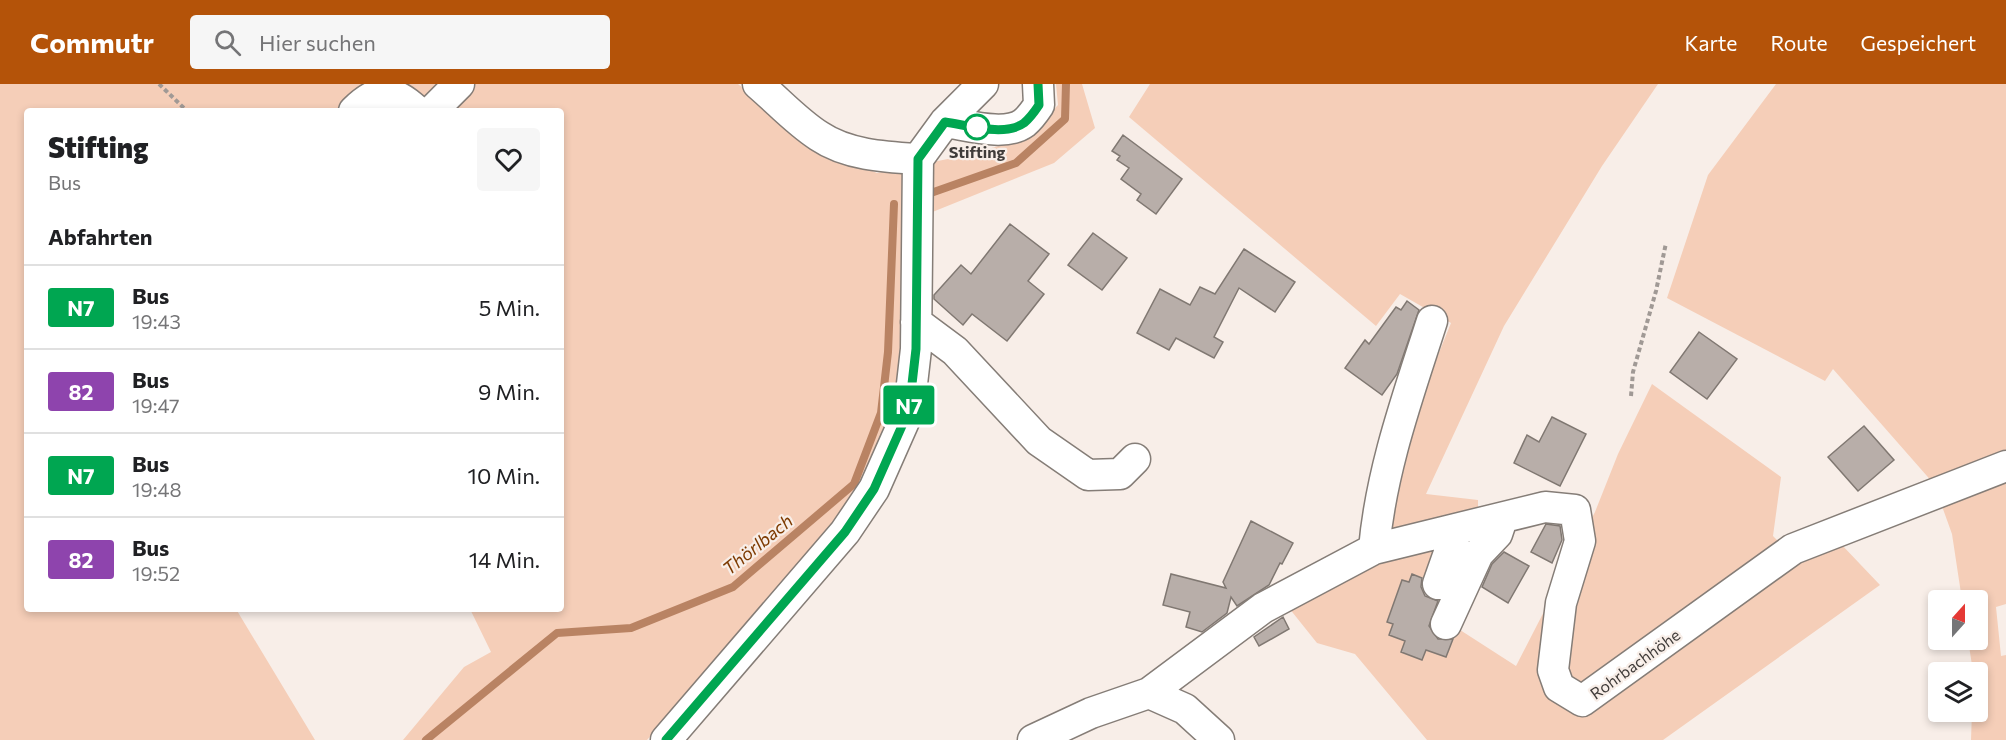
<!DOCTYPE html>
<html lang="de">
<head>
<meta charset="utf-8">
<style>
  :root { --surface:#fff; --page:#f6f6f6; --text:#202124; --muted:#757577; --line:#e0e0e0; --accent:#b45309 }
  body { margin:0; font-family:Commissioner,sans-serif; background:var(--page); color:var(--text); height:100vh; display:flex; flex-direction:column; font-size:22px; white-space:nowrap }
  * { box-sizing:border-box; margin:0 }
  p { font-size:20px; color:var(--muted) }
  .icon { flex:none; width:33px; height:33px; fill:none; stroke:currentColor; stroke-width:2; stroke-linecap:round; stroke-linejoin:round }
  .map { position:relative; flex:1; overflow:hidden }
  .details { position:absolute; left:24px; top:24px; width:540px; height:504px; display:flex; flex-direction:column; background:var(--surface); border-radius:6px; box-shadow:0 3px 9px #0003 }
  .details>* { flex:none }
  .badge { padding:0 12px; border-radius:4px; font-size:21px; line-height:39px }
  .needle { width:39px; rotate:21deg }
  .buttons { position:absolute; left:1928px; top:506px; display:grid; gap:12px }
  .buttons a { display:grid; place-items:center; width:60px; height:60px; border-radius:6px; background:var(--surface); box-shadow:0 3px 9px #0003; font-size:30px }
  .map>.badge { position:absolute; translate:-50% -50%; box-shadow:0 0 0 3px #fff }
  h2 { padding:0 24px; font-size:22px; line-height:54px }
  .round { display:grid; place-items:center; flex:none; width:63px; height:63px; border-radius:6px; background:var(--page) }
  .overview { display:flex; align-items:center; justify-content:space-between; height:102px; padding:0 24px }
  h1 { font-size:28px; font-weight:800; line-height:45px }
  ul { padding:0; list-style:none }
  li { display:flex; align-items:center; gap:18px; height:84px; padding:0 24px; border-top:2px solid var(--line) }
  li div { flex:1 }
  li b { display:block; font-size:22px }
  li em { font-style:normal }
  li .badge { min-width:66px; font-weight:700; text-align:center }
  header { display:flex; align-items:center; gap:36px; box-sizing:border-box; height:84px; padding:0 30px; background:var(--accent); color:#fff }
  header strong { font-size:28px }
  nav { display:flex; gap:33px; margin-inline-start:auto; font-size:21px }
  .search { width:420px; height:54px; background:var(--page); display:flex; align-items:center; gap:15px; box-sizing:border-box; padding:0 21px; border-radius:6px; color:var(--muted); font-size:22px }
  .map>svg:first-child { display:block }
  .green { fill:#f5ceb8 }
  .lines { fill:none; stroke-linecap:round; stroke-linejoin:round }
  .stream { stroke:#b98363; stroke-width:8 }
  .building { fill:#b8aea9; stroke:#807872; stroke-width:1.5 }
  .minor-casing { stroke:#857d77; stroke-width:33 }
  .path { stroke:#a09995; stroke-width:4; stroke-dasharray:4.5 3; stroke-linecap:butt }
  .minor { stroke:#fff; stroke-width:30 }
  .line-casing { stroke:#fff; stroke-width:14 }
  .line { stroke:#00a651; stroke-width:9 }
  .stop-dot { fill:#fff; stroke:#00a651; stroke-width:3 }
  .labels { text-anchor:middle; stroke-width:4.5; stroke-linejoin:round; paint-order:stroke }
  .stop-label { font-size:16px; font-weight:bold; fill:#3f3b39; stroke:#f8eee8 }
  .street-label { font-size:16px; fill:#3f3b39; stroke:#f8eee8 }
  .water-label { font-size:18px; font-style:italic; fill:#7d3a00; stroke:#f8eee8 }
</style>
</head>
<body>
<header>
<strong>Commutr</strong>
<div class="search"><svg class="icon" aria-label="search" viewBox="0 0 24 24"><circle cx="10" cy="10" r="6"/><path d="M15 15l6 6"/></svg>Hier suchen</div>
<nav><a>Karte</a><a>Route</a><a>Gespeichert</a></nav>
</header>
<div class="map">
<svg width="2006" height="656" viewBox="0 0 2006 656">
  <rect width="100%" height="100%" fill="#f8eee8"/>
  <path class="green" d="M0 0H738L813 62 877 89 963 72 1027 54 1058 21 1056 0H1082L1095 44 1054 79 930 129 901 309 880 375 819 457 647 656H403L464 583 491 568 470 525H561V27H424L417 18 359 27H27V525H236L315 656H0Z
    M1150 0H1658L1602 82 1504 242 1426 410 1478 416V456L1449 503 1412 490 1409 498 1402 496 1387 538 1393 540 1389 551 1405 557 1422 576 1426 566 1446 573 1457 544 1516 582 1595 428 1618 370 1652 300 1781 393 1773 452 1796 475 1840 459 1880 501 1663 656H1427L1355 570 1317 559 1289 524 1324 501 1384 477 1403 358 1451 239 1400 210 1376 242 1129 33Z
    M1776 0H2006V520L1996 523 2001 572 2006 571V656H1971L1972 627H1977V588H1973L1968 555H1977V516H1962L1952 450 1934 400 1833 285 1825 297 1667 214 1708 91Z"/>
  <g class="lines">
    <path class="stream" d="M928 110 1016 79 1065 35 1066 0
      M426 656 557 549 631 544 733 503 854 400 881 329 888 268 894 120"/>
  </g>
  <path class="building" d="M1123 51 1182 95 1156 130 1137 116 1141 110 1121 95 1129 84 1117 76 1120 72 1112 67Z
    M1010 140 1049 170 1028 197 1044 210 1007 257 972 230 963 241 934 215V211L961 181 971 190Z
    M1093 149 1127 174 1102 206 1068 181Z
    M1244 165 1295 198 1275 228 1239 204 1214 253 1223 258 1214 274 1176 254 1169 266 1137 249 1160 205 1190 221 1200 203 1215 210Z
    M1407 217 1419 226 1397 290 1382 311 1345 284 1365 256 1369 260 1396 223 1401 226Z
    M1699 248 1737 275 1707 315 1670 288Z
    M1552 333 1586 350 1560 402 1514 379 1527 351 1539 358Z
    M1864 342 1894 376 1858 407 1828 373Z
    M1251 437 1293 459 1282 480 1280 479 1269 501 1237 522 1231 513 1227 529 1202 548 1186 543 1190 528 1163 521 1171 490 1226 504 1223 498Z
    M1546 440 1560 442 1562 456 1552 479 1531 468Z
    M1504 468 1529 482 1508 519 1482 503 1492 480Z
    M1412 490 1422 494 1421 503 1425 512 1438 517 1429 542 1438 555H1453L1446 573 1426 566 1422 576 1401 568 1405 557 1389 551 1393 540 1387 538 1402 496 1409 498Z
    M1283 533 1289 545 1259 562 1254 553Z"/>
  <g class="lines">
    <g class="minor-casing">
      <path id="minor" d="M758 0C778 17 797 38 819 52 847 71 885 73 918 75
        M354 27C378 3 392 4 417 27
        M432 27 459 0
        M945 38C967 41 1005 53 1024 39 1030 34 1035 27 1039 21L1038 0
        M916 238 955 267 1039 357 1088 391 1120 390 1135 375
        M1374 465C1381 386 1408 312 1432 237
        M1438 500 1457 446
        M1446 540 1478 470 1497 450 1502 435
        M1149 609 1185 625 1219 656
        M666 656 845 448 874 405 909 326 916 265 918 75 945 38 983 0
        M1033 656 1091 629 1149 609 1263 524 1374 465 1545 423 1575 426 1580 457 1561 519 1553 586 1559 603 1582 617 1793 465 2006 382"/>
    </g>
    <path class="path" d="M159 0 187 27
      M1631 312 1633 288 1656 207 1666 159"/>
    <use href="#minor" class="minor"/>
  </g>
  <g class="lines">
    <g class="line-casing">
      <path id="line" d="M666 656 845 448 874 405 909 326 916 265 918 75 945 38C967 41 1005 53 1024 39 1030 34 1035 27 1039 21L1038 0"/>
    </g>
    <use href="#line" class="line"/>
  </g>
  <circle class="stop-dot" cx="977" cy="43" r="12"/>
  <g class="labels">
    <g class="stop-label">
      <text x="977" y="74">Stifting</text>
    </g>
    <g class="street-label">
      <text transform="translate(1635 580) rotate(-36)" y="6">Rohrbachhöhe</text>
    </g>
    <g class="water-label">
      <text transform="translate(758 461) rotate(-39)" y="6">Thörlbach</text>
    </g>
  </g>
</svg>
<div class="buttons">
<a><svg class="needle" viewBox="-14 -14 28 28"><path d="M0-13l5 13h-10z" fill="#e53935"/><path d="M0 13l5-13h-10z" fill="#757577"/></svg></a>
<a><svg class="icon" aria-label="layers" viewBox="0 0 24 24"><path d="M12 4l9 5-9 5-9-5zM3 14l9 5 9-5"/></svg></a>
</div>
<b class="badge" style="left:909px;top:321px;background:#00a651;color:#fff">N7</b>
<section class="details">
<div class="overview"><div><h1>Stifting</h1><p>Bus</p></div><a class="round"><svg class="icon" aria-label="heart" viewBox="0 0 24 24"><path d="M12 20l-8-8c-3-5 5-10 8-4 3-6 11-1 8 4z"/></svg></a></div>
<h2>Abfahrten</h2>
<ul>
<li><span class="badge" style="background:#00a651;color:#fff">N7</span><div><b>Bus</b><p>19:43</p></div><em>5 Min.</em></li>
<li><span class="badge" style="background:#8e44ad;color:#fff">82</span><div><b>Bus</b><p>19:47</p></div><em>9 Min.</em></li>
<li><span class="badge" style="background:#00a651;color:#fff">N7</span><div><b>Bus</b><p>19:48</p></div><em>10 Min.</em></li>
<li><span class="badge" style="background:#8e44ad;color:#fff">82</span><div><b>Bus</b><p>19:52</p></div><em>14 Min.</em></li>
</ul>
</section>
</div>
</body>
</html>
